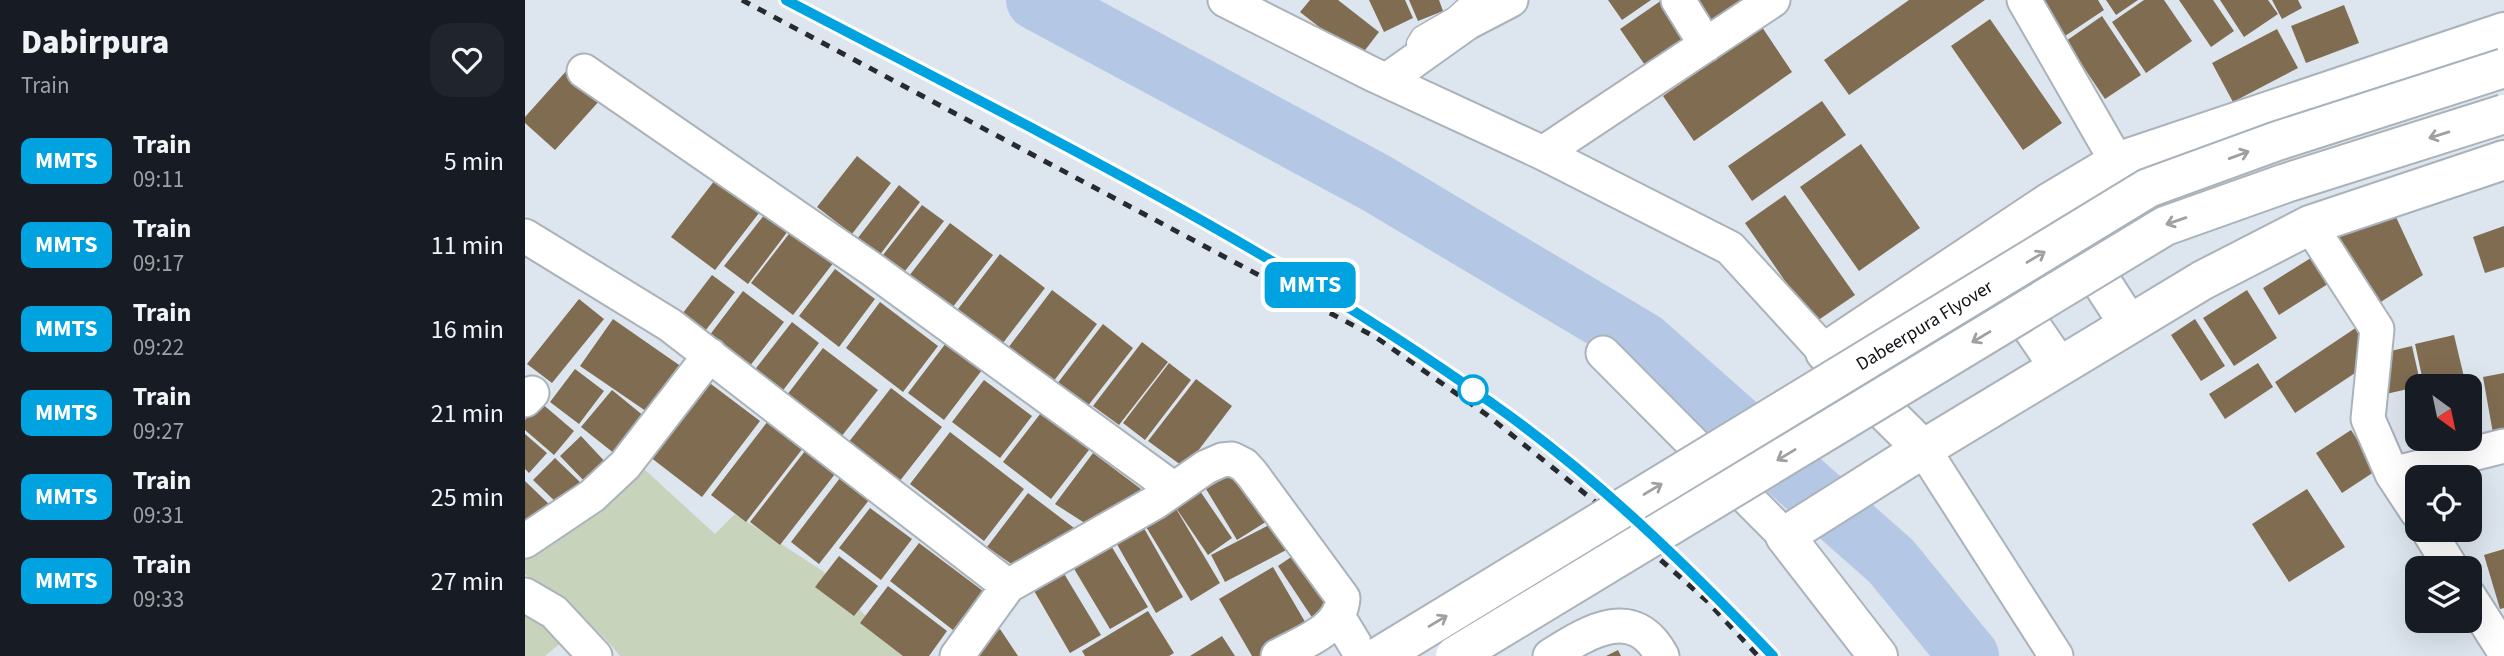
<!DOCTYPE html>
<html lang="en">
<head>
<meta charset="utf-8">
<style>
  :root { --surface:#171b24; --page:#20242c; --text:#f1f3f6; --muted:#9ea1a6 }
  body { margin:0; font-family:"Source Sans 3",sans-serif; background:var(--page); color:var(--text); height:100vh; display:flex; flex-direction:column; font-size:26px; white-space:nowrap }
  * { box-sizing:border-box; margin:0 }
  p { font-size:23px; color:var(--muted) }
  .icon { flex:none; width:38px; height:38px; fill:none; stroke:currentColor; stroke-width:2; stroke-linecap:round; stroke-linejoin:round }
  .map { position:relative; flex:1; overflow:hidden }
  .details { display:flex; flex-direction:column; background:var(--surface); width:525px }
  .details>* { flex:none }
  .badge { padding:0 14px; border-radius:10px; font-size:24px; line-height:46px }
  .needle { width:46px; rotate:147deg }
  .controls { position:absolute; left:1880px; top:374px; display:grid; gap:14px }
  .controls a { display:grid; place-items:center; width:77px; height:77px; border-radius:14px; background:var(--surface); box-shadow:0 7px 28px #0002; font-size:35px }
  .map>.badge { position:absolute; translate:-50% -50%; box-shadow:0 0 0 4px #fff }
  .round { display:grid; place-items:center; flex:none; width:74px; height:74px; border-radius:21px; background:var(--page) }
  .head { display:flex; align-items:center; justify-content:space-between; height:119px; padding:0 21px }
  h1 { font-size:33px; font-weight:800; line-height:52px }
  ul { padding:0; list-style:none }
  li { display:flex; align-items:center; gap:21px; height:84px; padding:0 21px }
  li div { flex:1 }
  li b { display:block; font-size:26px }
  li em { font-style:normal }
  li .badge { min-width:77px; font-weight:700; text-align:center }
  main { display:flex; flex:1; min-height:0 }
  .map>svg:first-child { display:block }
  .green { fill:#c7d3ba }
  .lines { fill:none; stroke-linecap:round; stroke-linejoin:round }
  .river { stroke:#b4c8e5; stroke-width:60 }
  .building { fill:#806c51 }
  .service-casing { stroke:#aab2ba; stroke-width:19 }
  .minor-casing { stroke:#aab2ba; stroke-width:37 }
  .tertiary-casing { stroke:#aab2ba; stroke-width:42 }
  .service { stroke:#fff; stroke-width:16 }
  .minor { stroke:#fff; stroke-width:33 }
  .tertiary { stroke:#fff; stroke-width:38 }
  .rail { stroke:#272a2e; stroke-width:5; stroke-dasharray:9 9; stroke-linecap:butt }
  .secondary-bridge-casing { stroke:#aab2ba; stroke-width:42; stroke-linecap:butt }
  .secondary-bridge { stroke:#fff; stroke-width:38 }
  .oneway { stroke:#9fa0a1 }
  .line-casing { stroke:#fff; stroke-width:16 }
  .line { stroke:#00a3e0; stroke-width:10 }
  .stop-dot { fill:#fff; stroke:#00a3e0; stroke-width:3.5 }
  .labels { text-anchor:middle; stroke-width:5; stroke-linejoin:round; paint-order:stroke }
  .street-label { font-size:19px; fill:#0f1215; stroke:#dde5ee }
</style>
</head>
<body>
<main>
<section class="details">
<div class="head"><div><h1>Dabirpura</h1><p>Train</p></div><a class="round"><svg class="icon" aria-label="heart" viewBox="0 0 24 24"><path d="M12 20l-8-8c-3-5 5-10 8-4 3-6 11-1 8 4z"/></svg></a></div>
<ul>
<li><span class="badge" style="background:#00a3e0;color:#fff">MMTS</span><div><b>Train</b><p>09:11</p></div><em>5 min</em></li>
<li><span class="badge" style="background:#00a3e0;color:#fff">MMTS</span><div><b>Train</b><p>09:17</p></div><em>11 min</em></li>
<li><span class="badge" style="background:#00a3e0;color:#fff">MMTS</span><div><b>Train</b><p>09:22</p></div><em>16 min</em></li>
<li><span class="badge" style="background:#00a3e0;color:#fff">MMTS</span><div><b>Train</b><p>09:27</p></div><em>21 min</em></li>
<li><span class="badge" style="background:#00a3e0;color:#fff">MMTS</span><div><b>Train</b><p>09:31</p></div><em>25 min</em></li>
<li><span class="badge" style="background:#00a3e0;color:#fff">MMTS</span><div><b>Train</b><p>09:33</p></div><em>27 min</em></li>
</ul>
</section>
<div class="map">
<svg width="1979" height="656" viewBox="0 0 1979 656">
  <rect width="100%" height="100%" fill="#dde5ee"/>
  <path class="green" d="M119 469 190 534 210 514 299 572 379 656H95C69 622 32 601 0 574V545Z
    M0 607 43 637 20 656H0Z"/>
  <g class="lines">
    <path class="river" d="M511 0 851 183 1118 342 1366 561 1444 656"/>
  </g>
  <path class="building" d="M785 0H813L854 32 834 58 775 12Z
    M844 0H880L888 18 859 32Z
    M884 0H914L918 11 893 21Z
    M1083 0H1126L1097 20Z
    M1137 0 1168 36 1122 68 1095 29Z
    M1161 0H1225L1179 31Z
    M1384 0H1460L1324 95 1299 60Z
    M1516 0H1573L1579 10 1540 36Z
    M1581 0H1613L1591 15Z
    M1619 0H1639L1667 41 1621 73 1587 22Z
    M1654 0H1688L1709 31 1686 47Z
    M1695 0H1743L1753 14 1719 37Z
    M1747 0H1773L1777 8 1757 19Z
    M1819 5 1834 43 1781 63 1766 26Z
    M1577 16 1616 75 1580 99 1541 41Z
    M1465 19 1537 123 1498 150 1426 46Z
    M1237 27 1267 72 1169 141 1138 96Z
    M1752 29 1773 68 1708 102 1687 63Z
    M43 69 76 99 30 150 0 123V117Z
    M1297 101 1321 135 1227 201 1203 166Z
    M1336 144 1395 228 1334 271 1275 187Z
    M332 156 366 183 327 234 292 207Z
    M190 180 234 213 190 270 146 237Z
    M374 185 395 202 354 256 332 239Z
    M1260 195 1330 295 1289 323 1220 223Z
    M1864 202 1898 275 1851 305 1809 238Z
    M397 205 419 221 380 271 358 255Z
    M240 214 263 231 223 284 199 266Z
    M425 223 468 255 427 308 384 276Z
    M1979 226V267L1960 273 1948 237Z
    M267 230 309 262 268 315 226 283Z
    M475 254 520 288 478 343 433 309Z
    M1789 256 1806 282 1754 315 1738 288Z
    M310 269 350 299 314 347 274 316Z
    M187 275 210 292 174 339 151 322Z
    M527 290 572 324 528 382 483 348Z
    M1722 290 1752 338 1709 366 1678 318Z
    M218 291 259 322 221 371 181 340Z
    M54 299 79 319 27 383 2 364Z
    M355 302 413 346 378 392 321 348Z
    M88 319 167 374 134 420 55 366Z
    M1670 319 1700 366 1676 381 1646 335Z
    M267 322 294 343 256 393 228 372Z
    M578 324 608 348 562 407 532 384Z
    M1835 325 1845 363 1770 413 1750 382Z
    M1929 335 1939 377 1899 386 1890 344Z
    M617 342 643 362 594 425 568 406Z
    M421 343 457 370 419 420 383 393Z
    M1887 346 1896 386 1861 394 1853 354Z
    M298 348 353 390 316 437 262 395Z
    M644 363 666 380 620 440 598 423Z
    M1733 363 1748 387 1700 419 1684 394Z
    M50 369 79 391 54 424 25 402Z
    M1979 373V437L1969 439 1958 377Z
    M174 375 235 421 177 497 116 450Z
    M1951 376 1957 399 1944 403V387H1915Z
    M671 379 707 406 660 468 623 441Z
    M459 380 507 416 475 458 427 422Z
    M366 388 417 427 374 482 323 443Z
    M87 390 120 417 90 454 56 427Z
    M1892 392V415L1885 417 1880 395Z
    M15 402 49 431 29 455 0 430V420Z
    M519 409 567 446 526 499 478 462Z
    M243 421 278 448 221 522 186 495Z
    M1826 430 1852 470 1817 493 1791 453Z
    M425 432 499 489 459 541 385 484Z
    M0 434 22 453 4 473 0 469Z
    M1892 434V439H1928L1931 451 1892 459 1887 435Z
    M56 436 84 466 63 485 35 456Z
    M280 451 310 474 255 545 225 522Z
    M568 453 616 489 569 529 530 504Z
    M30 458 58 485 37 508 8 480Z
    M716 468 747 518 712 540 681 489Z
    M315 478 344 500 294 564 266 542Z
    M0 481 27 507 0 534Z
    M1782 489 1820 547 1764 582 1727 524Z
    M675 491 707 538 683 555 651 508Z
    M503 493 553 531 498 572 462 547Z
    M650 507 695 583 666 601 620 525Z
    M345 508 387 539 356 580 314 548Z
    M752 521 767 547 700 582 686 555Z
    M616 523 658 597 631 613 589 539Z
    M394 543 458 591 428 630 365 581Z
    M585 544 623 607 585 629 548 567Z
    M1979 549V608L1975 609 1959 555Z
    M772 553 813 614 794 628 753 566Z
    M314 556 353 586 329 616 290 587Z
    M748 567 786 632 745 656H727L694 599Z
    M538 572 576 635 545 653 508 589Z
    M363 586 422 631 404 656H378L335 623Z
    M623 611 649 653 644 656H560L557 651Z
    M475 629 493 656H442L440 652Z
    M697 636 710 656H665Z
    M1093 650 1096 656H1081Z"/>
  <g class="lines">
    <g class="service-casing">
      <path id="service" d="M893 56 890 43 895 35 928 16 946 0"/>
    </g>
    <g class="minor-casing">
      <path id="minor" d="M700 0 847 74 1018 153 1205 248 1300 352
        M1153 0 1181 45
        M1499 0 1592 162
        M59 71 348 270 649 489
        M862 80 942 23 986 0
        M1018 153 1248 0
        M1785 225 1852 329 1843 419 1867 474 1892 512
        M0 236 145 325 483 586
        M1078 353 1260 536
        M0 400 7 393
        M1399 450 1531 656
        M1867 474 1979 446
        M1903 530 1927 569
        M0 541 67 496 100 465 185 355
        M0 595 29 612 70 656
        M1944 596 1979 651
        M814 618 837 656
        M432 656 483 586 629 503 681 467 697 460 707 459 719 465 727 474 818 598C816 630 778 642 753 656
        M1025 656C1062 633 1108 602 1137 656"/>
    </g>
    <g class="tertiary-casing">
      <path id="tertiary" d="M1528 207 1603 323
        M1478 285 1534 367
        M1399 450 1300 352 1525 202 1592 162 1979 32
        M1353 656 1260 536 1380 460 1678 280 1785 225 1979 160"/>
    </g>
    <use href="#service" class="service"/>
    <use href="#minor" class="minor"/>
    <use href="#tertiary" class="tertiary"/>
    <path class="rail" d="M217 0 852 338 962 415 1068 500 1182 601 1233 656
      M262 0C502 125 747 246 968 404 1070 476 1162 565 1248 656"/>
    <g class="secondary-bridge-casing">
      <g id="secondary-bridge">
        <path id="s1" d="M855 656 1623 188 1752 141 1979 68"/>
        <path d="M930 656 1640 226 1761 183 1979 114"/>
      </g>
    </g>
    <use href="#secondary-bridge" class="secondary-bridge"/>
  </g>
  <defs><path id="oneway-shaft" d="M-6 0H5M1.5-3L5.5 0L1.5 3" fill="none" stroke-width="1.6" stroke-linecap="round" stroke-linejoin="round" transform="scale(1.75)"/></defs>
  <g class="oneway">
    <use href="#oneway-shaft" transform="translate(1914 135) rotate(163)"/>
    <use href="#oneway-shaft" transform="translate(1714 155) rotate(-20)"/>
    <use href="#oneway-shaft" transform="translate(1651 221) rotate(161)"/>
    <use href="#oneway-shaft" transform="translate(1511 257) rotate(-31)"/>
    <use href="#oneway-shaft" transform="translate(1456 337) rotate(149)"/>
    <use href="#oneway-shaft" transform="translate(1261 455) rotate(149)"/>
    <use href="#oneway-shaft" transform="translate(1128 489) rotate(-31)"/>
    <use href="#oneway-shaft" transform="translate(913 621) rotate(-31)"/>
  </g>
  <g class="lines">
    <g class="line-casing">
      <path id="line" d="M261 0C502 126 747 246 968 404 1070 476 1162 565 1248 656"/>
    </g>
    <use href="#line" class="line"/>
  </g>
  <circle class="stop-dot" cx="948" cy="390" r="14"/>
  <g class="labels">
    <g class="street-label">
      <text dy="7" stroke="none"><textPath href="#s1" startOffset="637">Dabeerpura Flyover</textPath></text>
    </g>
  </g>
</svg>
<div class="controls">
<a><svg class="needle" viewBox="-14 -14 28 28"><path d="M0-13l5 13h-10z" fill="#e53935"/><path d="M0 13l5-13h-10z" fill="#9ea1a6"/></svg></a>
<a><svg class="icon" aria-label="locate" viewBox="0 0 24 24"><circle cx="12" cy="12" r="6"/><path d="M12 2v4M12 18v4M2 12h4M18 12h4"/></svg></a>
<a><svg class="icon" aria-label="layers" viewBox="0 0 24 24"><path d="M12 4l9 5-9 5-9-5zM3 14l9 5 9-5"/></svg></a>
</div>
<b class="badge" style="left:785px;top:285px;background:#00a3e0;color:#fff">MMTS</b>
</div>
</main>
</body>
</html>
